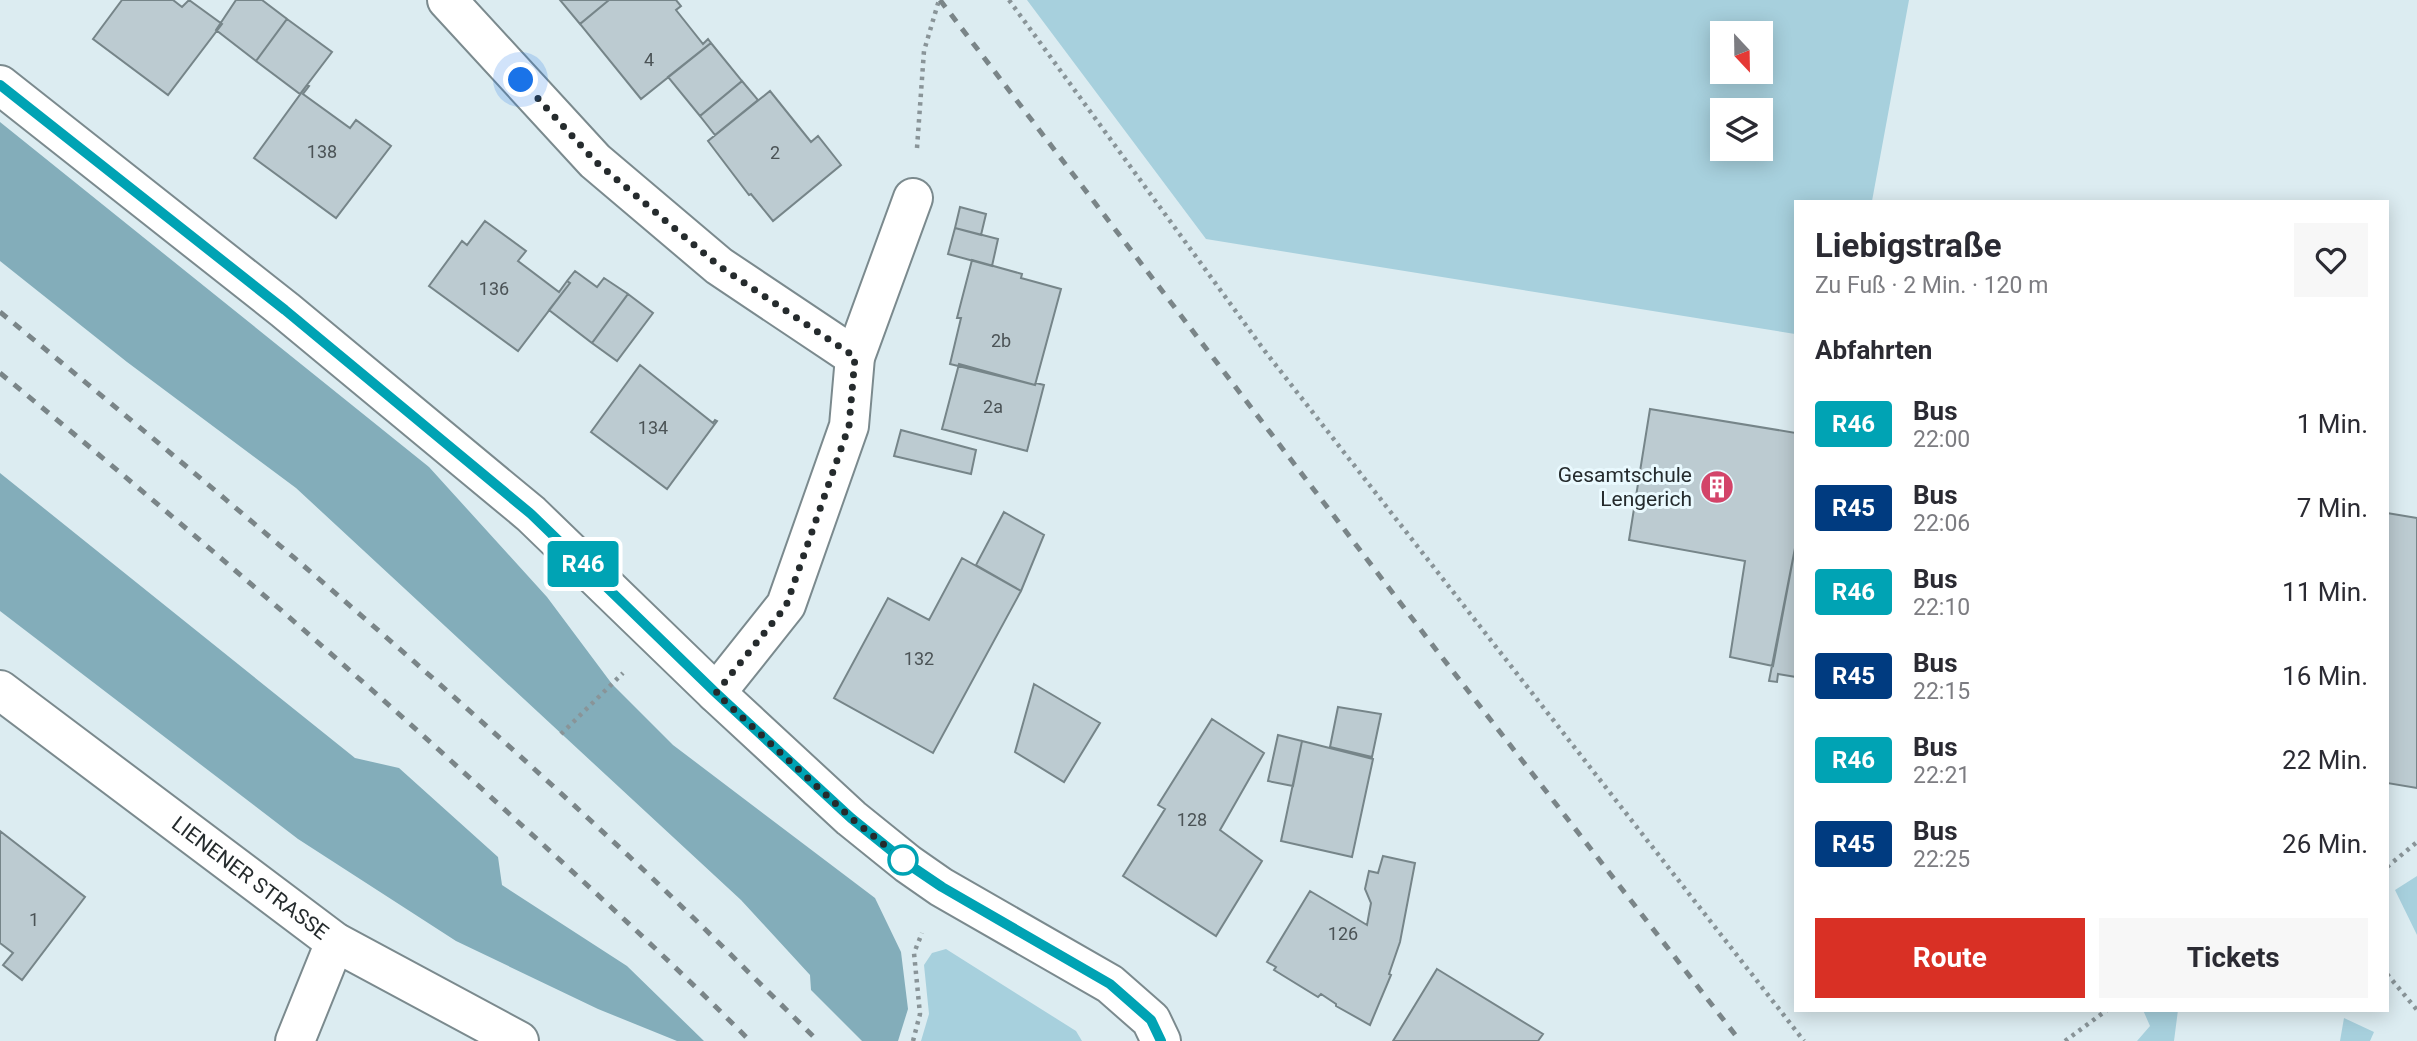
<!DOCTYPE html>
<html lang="de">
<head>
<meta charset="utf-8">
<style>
  :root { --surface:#fff; --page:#f7f7f7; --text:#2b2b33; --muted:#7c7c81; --accent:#d93025 }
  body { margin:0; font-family:Roboto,sans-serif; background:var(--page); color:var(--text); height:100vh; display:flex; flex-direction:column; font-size:26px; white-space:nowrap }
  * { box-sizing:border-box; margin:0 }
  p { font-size:23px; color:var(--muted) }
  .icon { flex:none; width:38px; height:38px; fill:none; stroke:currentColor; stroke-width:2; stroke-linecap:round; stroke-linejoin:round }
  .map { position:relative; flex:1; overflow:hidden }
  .side { position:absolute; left:1794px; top:200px; width:595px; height:812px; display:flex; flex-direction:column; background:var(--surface); border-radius:0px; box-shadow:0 4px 18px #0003 }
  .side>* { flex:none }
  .badge { padding:0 14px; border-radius:5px; font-size:24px; line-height:46px }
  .needle { width:46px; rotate:158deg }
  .buttons { position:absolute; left:1710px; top:21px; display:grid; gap:14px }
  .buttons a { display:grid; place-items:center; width:63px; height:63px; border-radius:0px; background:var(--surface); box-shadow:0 4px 18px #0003; font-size:35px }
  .you { position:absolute; width:35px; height:35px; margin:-18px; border:5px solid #fff; border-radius:50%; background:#1a73e8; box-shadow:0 0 0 10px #1a73e833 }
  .map>.badge { position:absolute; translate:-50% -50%; box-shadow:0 0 0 4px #fff }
  h2 { padding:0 21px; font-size:26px; line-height:63px }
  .round { display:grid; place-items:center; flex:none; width:74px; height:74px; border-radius:0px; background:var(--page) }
  .head { display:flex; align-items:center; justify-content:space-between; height:119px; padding:0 21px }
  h1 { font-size:33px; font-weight:700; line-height:52px }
  .primary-button { display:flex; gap:14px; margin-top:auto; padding:14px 21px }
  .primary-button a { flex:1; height:80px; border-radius:0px; background:var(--accent); color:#fff; font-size:28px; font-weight:700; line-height:80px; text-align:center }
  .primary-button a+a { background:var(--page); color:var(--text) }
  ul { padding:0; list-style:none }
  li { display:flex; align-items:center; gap:21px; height:84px; padding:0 21px }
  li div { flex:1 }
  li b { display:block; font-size:26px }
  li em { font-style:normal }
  li .badge { min-width:77px; font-weight:700; text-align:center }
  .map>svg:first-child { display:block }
  .green { fill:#a7d0dd; fill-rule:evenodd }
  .forest { fill:#83adba }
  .building { fill:#bccbd1; stroke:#768589; stroke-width:2 }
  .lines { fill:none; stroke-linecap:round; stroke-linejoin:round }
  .minor-casing { stroke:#7b8a8e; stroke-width:42 }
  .path { stroke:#899498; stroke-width:4.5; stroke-dasharray:3.5 5; stroke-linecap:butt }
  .minor { stroke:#fff; stroke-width:38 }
  .rail { stroke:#7a8588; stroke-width:5; stroke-dasharray:9 9; stroke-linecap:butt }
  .line-casing { stroke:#fff; stroke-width:16 }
  .line { stroke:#00a3b4; stroke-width:10 }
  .walk { stroke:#252b2d; stroke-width:7; stroke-dasharray:0 12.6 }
  .stop-dot { fill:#fff; stroke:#00a3b4; stroke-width:3.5 }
  .labels { text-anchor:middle; stroke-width:6; stroke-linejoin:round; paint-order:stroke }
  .number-label { font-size:18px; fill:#4b5356 }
  .poi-label { font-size:21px; fill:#252b2d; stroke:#e9f9fe; text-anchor:end }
  .street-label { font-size:21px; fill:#252b2d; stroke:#e9f9fe }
</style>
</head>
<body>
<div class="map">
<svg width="2417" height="1041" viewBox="0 0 2417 1041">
  <rect width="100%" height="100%" fill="#dcecf1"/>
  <path class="green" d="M1027 0H1909L1872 201H1796L1795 334 1206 239ZM1760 33V72H1722V33ZM1760 110V149H1722V110Z
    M2417 876V935L2395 890Z
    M946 949 1076 1031 1082 1041H921L929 1014 924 965 932 953Z
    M2143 1010H2178L2174 1041H2137L2150 1026Z
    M2344 1018 2374 1032 2370 1041H2340Z"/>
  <path class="forest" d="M0 122 429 467 547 597 612 684 673 745 875 898 901 952 908 1009 898 1041H862L811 990 810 975 741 900 296 488 127 362 0 261Z
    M0 473 355 758 399 768 498 857 502 885 627 966 704 1041H677L598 1009 456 941 298 839 0 611Z"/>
  <path class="building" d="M122 0H173L182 7 189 0 222 24 168 95 93 39Z
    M236 0H262L287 19 256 61 216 30Z
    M560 0H609L580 24Z
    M609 0H676L681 6 676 10 703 44 708 39 711 43 641 99 580 24Z
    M287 19 332 52 300 94 256 61Z
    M711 43 742 81 700 116 668 77Z
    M742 81 758 100 715 135 700 116Z
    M307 85 309 86 303 94 350 128 356 120 391 146 336 218 254 158Z
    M770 91 811 142 818 136 841 165 773 221 751 194 749 195 708 141Z
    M960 207 986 214 981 235 955 228Z
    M485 221 526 251 518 261 559 292 567 281 570 283 518 351 429 286 462 241 467 245Z
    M955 228 998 239 992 266 948 254Z
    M972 260 1022 274 1021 278 1061 289 1035 385 950 364 961 318H957Z
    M575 271 597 287 604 278 628 294 592 343 549 310 570 283 567 281Z
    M628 294 653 313 617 361 592 343Z
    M959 364 1035 385 1036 383 1044 385 1027 451 942 429Z
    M640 365 713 423 715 420 717 421 667 489 591 432Z
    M1650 409 1796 433V543L1773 666 1730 657 1745 561 1629 540Z
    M901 430 976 450 971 474 894 456Z
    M1004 512 1044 535 1021 591 976 565Z
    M2387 513 2417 518V788L2387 783Z
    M1796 543V677L1778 674 1777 682 1769 681Z
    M962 558 1021 591 933 753 834 698 888 598 929 620Z
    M1034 684 1100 723 1064 782 1015 752Z
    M1338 707 1381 714 1372 757 1330 747Z
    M1212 719 1264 753 1220 830 1262 861 1216 936 1123 876 1165 809 1158 805Z
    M1278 735 1302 741 1293 786 1268 781Z
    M1302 741 1373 759 1352 857 1281 841Z
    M0 831 85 897 22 980 3 965 13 953 0 943Z
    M1383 856 1415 863 1400 942 1389 974 1391 975 1370 1025 1336 1006V1004L1321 994 1318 997 1274 970 1276 967 1267 962 1310 891 1367 925 1371 903 1365 889 1369 871 1378 873Z
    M1437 969 1543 1034 1538 1041H1393Z"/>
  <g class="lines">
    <g class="minor-casing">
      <g id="minor">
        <path d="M447 0 595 161 719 266 855 357"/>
        <path d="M0 85 285 310 531 514 716 693 851 818 908 864 941 887 1110 984 1151 1020 1161 1041"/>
        <path id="s1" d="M0 690 335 942 519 1041"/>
        <path d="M716 693 786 605 849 426 855 357 913 198"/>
        <path d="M295 1041 335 942"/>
      </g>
    </g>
    <path class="path" d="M1009 0 1264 350 1804 1041
      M917 148 924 51 939 0
      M561 734 623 673
      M2387 867 2417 842
      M2387 974 2417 1010
      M913 1041 920 1014 914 953 922 933
      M2065 1041 2107 1010"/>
    <use href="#minor" class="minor"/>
    <path class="rail" d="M940 0 1434 647 1740 1041
      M0 312C216 489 429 669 633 860 696 919 757 981 818 1041
      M0 373C176 517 348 666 516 820 595 892 675 965 750 1041"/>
  </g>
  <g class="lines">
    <g class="line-casing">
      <path id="line" d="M0 85 285 310 531 514 716 693 851 818 908 864 942 887 1110 984 1151 1020 1161 1041"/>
    </g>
    <use href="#line" class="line"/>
    <path class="walk" d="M521 80 595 161 719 266 855 357 849 426 786 606 716 693 851 818 908 864 903 860"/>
  </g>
  <defs>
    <g id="building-disc" transform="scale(1.75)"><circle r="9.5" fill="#d34469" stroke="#e9f9fe"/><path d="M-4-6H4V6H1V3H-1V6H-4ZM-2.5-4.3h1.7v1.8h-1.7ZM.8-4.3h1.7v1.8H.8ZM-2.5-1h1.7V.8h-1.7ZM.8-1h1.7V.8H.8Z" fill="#fff"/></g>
  </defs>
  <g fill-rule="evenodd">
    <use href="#building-disc" x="1717" y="487"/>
  </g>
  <circle class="stop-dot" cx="903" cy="860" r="14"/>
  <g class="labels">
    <g class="number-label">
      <text x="649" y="66">4</text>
      <text x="322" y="158">138</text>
      <text x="775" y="159">2</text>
      <text x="494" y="295">136</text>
      <text x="1001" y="347">2b</text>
      <text x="993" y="413">2a</text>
      <text x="653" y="434">134</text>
      <text x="919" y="665">132</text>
      <text x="1192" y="826">128</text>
      <text x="34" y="926">1</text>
      <text x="1343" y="940">126</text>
    </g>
    <g class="poi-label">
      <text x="1692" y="482">Gesamtschule<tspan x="1692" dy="24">Lengerich</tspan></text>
    </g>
    <g class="street-label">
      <text dy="7" stroke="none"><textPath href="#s1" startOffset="313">LIENENER STRASSE</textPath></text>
    </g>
  </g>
</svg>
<div class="buttons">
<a><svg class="needle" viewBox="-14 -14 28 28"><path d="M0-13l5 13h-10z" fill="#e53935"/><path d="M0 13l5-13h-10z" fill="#7c7c81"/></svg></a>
<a><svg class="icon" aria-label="layers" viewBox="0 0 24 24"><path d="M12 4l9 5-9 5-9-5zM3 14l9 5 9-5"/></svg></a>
</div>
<div class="you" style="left:521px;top:80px"></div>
<b class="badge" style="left:583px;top:564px;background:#00a3b4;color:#fff">R46</b>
<section class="side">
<div class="head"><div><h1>Liebigstraße</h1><p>Zu Fuß · 2 Min. · 120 m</p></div><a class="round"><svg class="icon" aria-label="heart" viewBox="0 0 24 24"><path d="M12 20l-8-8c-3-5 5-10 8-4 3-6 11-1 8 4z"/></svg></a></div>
<h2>Abfahrten</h2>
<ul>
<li><span class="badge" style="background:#00a3b4;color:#fff">R46</span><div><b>Bus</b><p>22:00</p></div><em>1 Min.</em></li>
<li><span class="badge" style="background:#003b80;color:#fff">R45</span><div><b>Bus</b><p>22:06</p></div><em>7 Min.</em></li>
<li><span class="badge" style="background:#00a3b4;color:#fff">R46</span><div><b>Bus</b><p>22:10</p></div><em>11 Min.</em></li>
<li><span class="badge" style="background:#003b80;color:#fff">R45</span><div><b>Bus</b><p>22:15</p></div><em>16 Min.</em></li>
<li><span class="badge" style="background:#00a3b4;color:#fff">R46</span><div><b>Bus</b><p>22:21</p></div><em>22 Min.</em></li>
<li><span class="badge" style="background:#003b80;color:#fff">R45</span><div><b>Bus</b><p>22:25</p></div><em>26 Min.</em></li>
</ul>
<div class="primary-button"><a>Route</a><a>Tickets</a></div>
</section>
</div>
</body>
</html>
